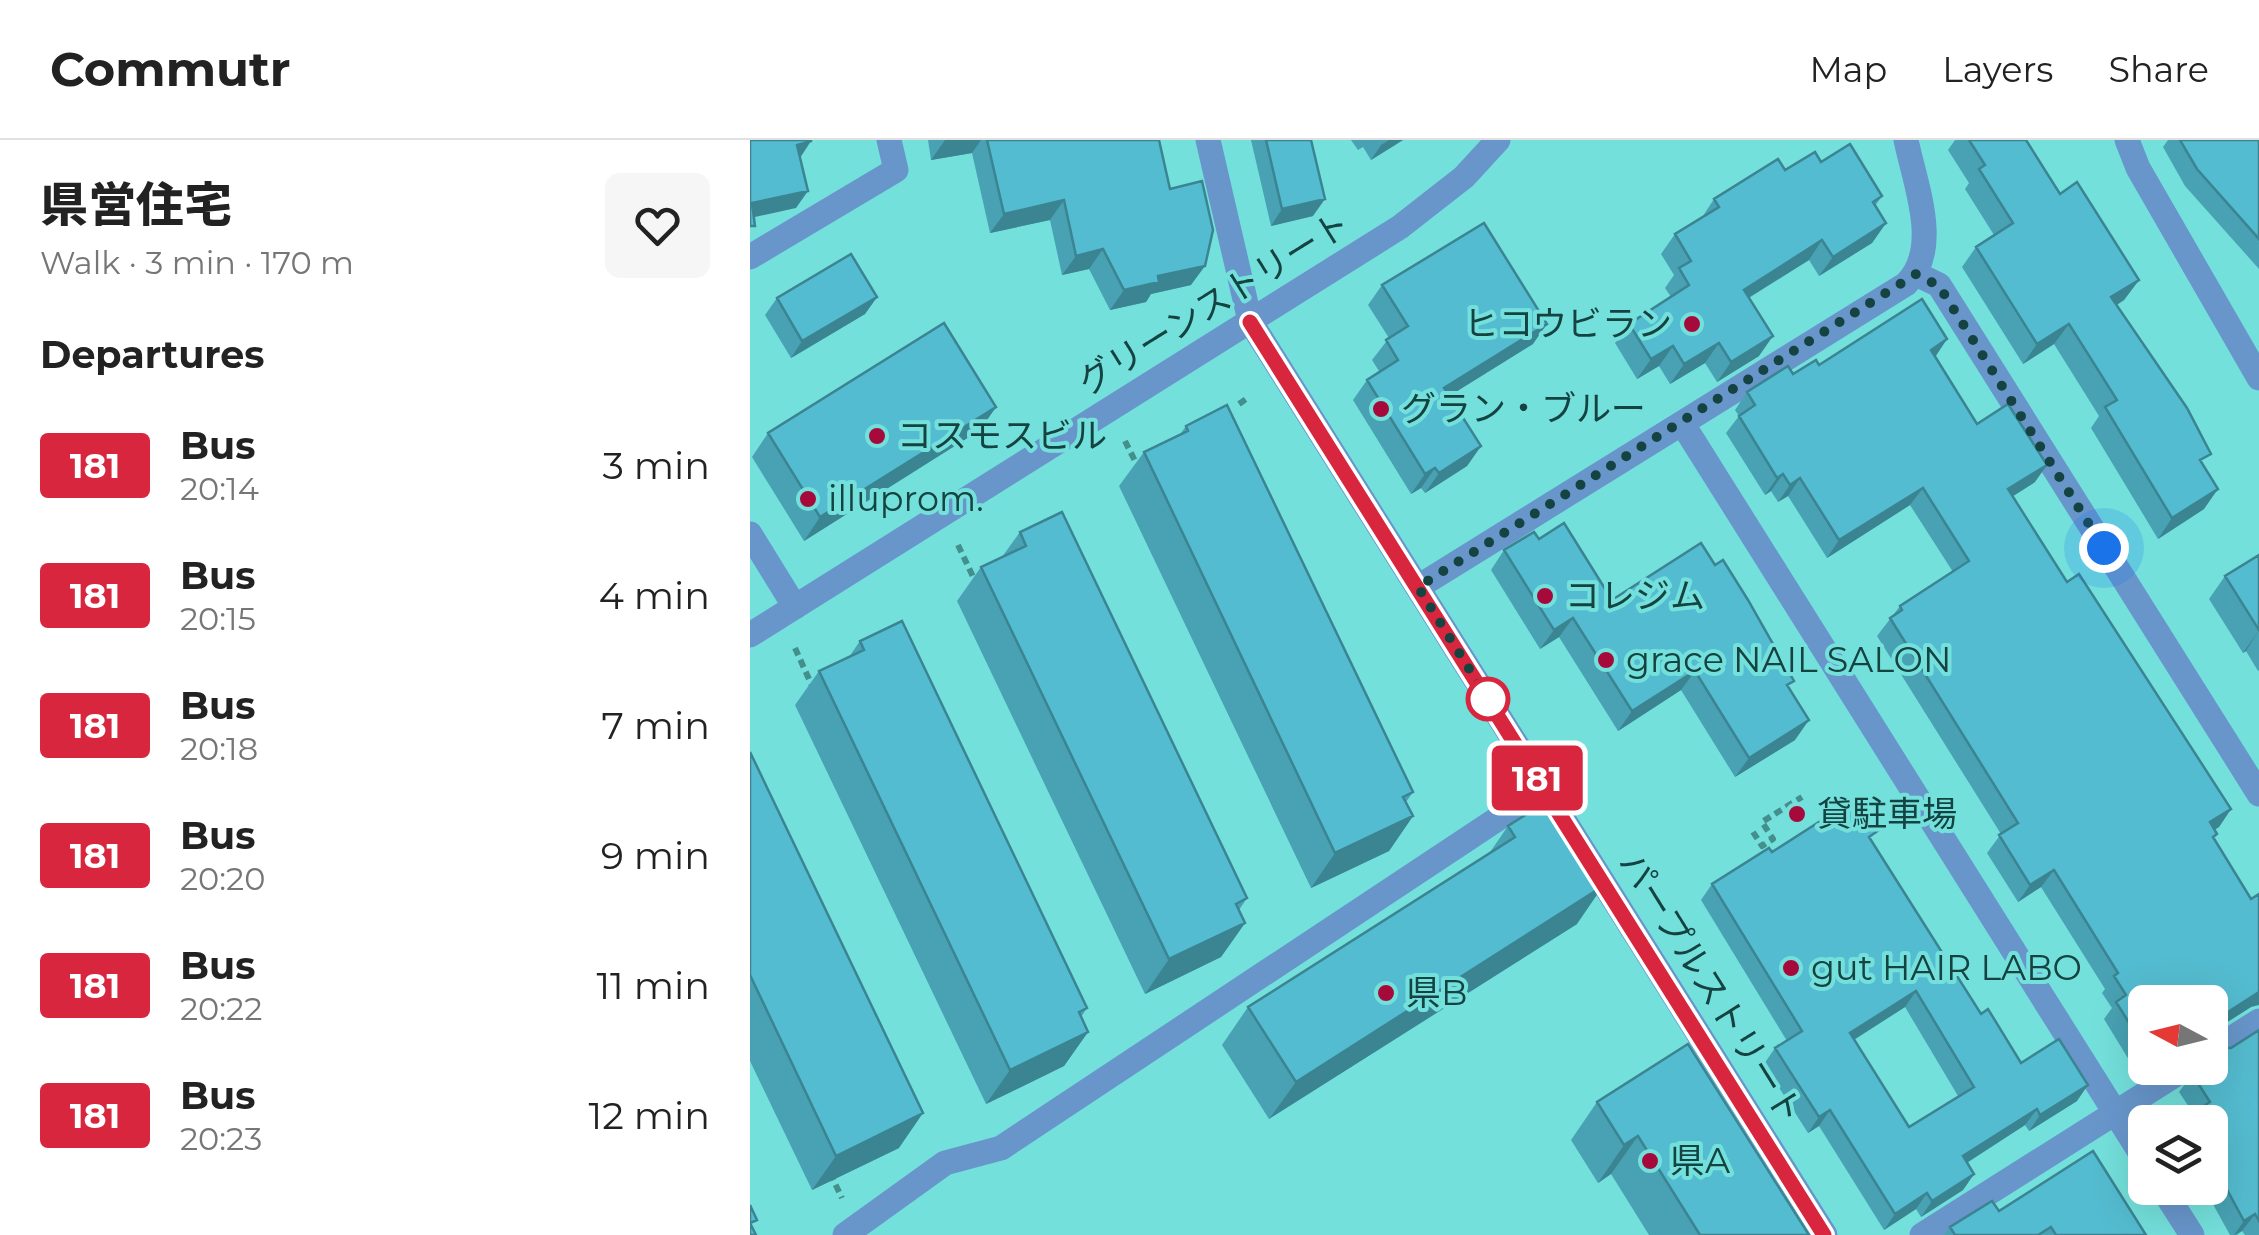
<!DOCTYPE html>
<html lang="en">
<head>
<meta charset="utf-8">
<style>
  :root { --surface:#fff; --page:#f6f6f6; --text:#222; --muted:#767676; --line:#e0e0e0 }
  body { margin:0; font-family:Montserrat,"Noto Sans JP",sans-serif; background:var(--page); color:var(--text); height:100vh; display:flex; flex-direction:column; font-size:38px; white-space:nowrap }
  * { box-sizing:border-box; margin:0 }
  p { font-size:32px; color:var(--muted) }
  .icon { flex:none; width:55px; height:55px; fill:none; stroke:currentColor; stroke-width:2; stroke-linecap:round; stroke-linejoin:round }
  .map { position:relative; flex:1; overflow:hidden }
  .panel { display:flex; flex-direction:column; background:var(--surface); width:750px }
  .panel>* { flex:none }
  .badge { padding:0 20px; border-radius:8px; font-size:35px; line-height:65px }
  .needle { width:65px; rotate:277deg }
  .fabs { position:absolute; left:1378px; top:845px; display:grid; gap:20px }
  .fabs a { display:grid; place-items:center; width:100px; height:100px; border-radius:15px; background:var(--surface); box-shadow:0 10px 40px #0002; font-size:50px }
  .you { position:absolute; width:50px; height:50px; margin:-25px; border:8px solid #fff; border-radius:50%; background:#1a73e8; box-shadow:0 0 0 15px #1a73e833 }
  .map>.badge { position:absolute; translate:-50% -50%; box-shadow:0 0 0 5px #fff }
  h2 { padding:0 40px; font-size:38px; line-height:90px }
  .round { display:grid; place-items:center; flex:none; width:105px; height:105px; border-radius:15px; background:var(--page) }
  .headline { display:flex; align-items:center; justify-content:space-between; height:170px; padding:0 40px }
  h1 { font-size:48px; font-weight:800; line-height:75px }
  ul { padding:0; list-style:none }
  li { display:flex; align-items:center; gap:30px; height:130px; padding:0 40px }
  li div { flex:1 }
  li b { display:block; font-size:38px }
  li em { font-style:normal }
  li .badge { min-width:110px; font-weight:700; text-align:center }
  header { display:flex; align-items:center; gap:60px; box-sizing:border-box; height:140px; padding:0 50px; background:var(--surface); border-bottom:2px solid var(--line) }
  header strong { font-size:48px }
  nav { display:flex; gap:55px; margin-inline-start:auto; font-size:35px }
  main { display:flex; flex:1; min-height:0 }
  .map>svg:first-child { display:block }
  .lines { fill:none; stroke-linecap:round; stroke-linejoin:round }
  .path { stroke:#428f8c; stroke-width:6; stroke-dasharray:8 5; stroke-linecap:butt }
  .minor { stroke:#6896cb; stroke-width:25 }
  .wall { fill:#48a2b3; fill-rule:evenodd }
  .shaded-wall { fill:#3b8492 }
  .building { fill:#54bcd0; stroke:#3b8492; stroke-width:2.5; fill-rule:evenodd }
  .line-casing { stroke:#fff; stroke-width:22 }
  .line { stroke:#d7263d; stroke-width:15 }
  .walk { stroke:#144342; stroke-width:10; stroke-dasharray:0 18 }
  .poi-dot { fill:#a50a3b; stroke:#74e0dc; stroke-width:4 }
  .stop-dot { fill:#fff; stroke:#d7263d; stroke-width:5 }
  .labels { text-anchor:middle; stroke-width:8; stroke-linejoin:round; paint-order:stroke }
  .street-label { font-size:35px; fill:#144342; stroke:#74e0dc }
  .poi-label { font-size:35px; fill:#144342; stroke:#74e0dc; text-anchor:start }
</style>
</head>
<body>
<header>
<strong>Commutr</strong>
<nav><a>Map</a><a>Layers</a><a>Share</a></nav>
</header>
<main>
<section class="panel">
<div class="headline"><div><h1>県営住宅</h1><p>Walk · 3 min · 170 m</p></div><a class="round"><svg class="icon" aria-label="heart" viewBox="0 0 24 24"><path d="M12 20l-8-8c-3-5 5-10 8-4 3-6 11-1 8 4z"/></svg></a></div>
<h2>Departures</h2>
<ul>
<li><span class="badge" style="background:#d7263d;color:#fff">181</span><div><b>Bus</b><p>20:14</p></div><em>3 min</em></li>
<li><span class="badge" style="background:#d7263d;color:#fff">181</span><div><b>Bus</b><p>20:15</p></div><em>4 min</em></li>
<li><span class="badge" style="background:#d7263d;color:#fff">181</span><div><b>Bus</b><p>20:18</p></div><em>7 min</em></li>
<li><span class="badge" style="background:#d7263d;color:#fff">181</span><div><b>Bus</b><p>20:20</p></div><em>9 min</em></li>
<li><span class="badge" style="background:#d7263d;color:#fff">181</span><div><b>Bus</b><p>20:22</p></div><em>11 min</em></li>
<li><span class="badge" style="background:#d7263d;color:#fff">181</span><div><b>Bus</b><p>20:23</p></div><em>12 min</em></li>
</ul>
</section>
<div class="map">
<svg width="1509" height="1095" viewBox="0 0 1509 1095">
  <rect width="100%" height="100%" fill="#74e0dc"/>
  <g class="lines">
    <path class="path" d="M489 264 499 257
      M375 301 388 327
      M208 405 227 445
      M45 508 63 548
      M1003 692 1012 706 1023 699 1012 682 1052 657
      M80 1033 92 1058"/>
    <path class="minor" d="M458 0 500 181 1075 1095
      M1377 0 1388 28 1509 238
      M0 117 146 30 139 0
      M1166 134 1189 145 1509 654
      M932 283 1395 1020
      M0 394 45 467
      M668 447 1156 144C1192 109 1165 44 1156 0
      M0 495 650 87 714 37 748 0
      M1460 912 1509 881
      M1412 1048 1442 1095
      M95 1095 195 1023 251 1008 794 648
      M1172 1095 1436 928"/>
  </g>
  <path class="wall" d="M178 0H409L441 145 401 154 396 162 360 170 339 129 312 135 300 80 240 93 222 13 181 20Z
    M501 0H561L563 76 521 86Z
    M601 0H653L621 20 613 7 608 10Z
    M1205 0H1276L1310 54 1389 140 1374 160 1367 165 1453 325 1454 369 1408 399 1341 288 1349 276 1304 204 1273 224 1212 127 1226 107 1244 95 1215 49 1219 43 1198 10Z
    M1418 0H1509V129L1435 46 1413 7Z
    M1071 22 1132 56 1125 66 1136 83 1122 103 1069 136 1059 120 999 158 1009 216 967 242 955 223 920 244 909 226 887 239 865 203 879 184 921 157 915 148 924 135 911 114 925 94 951 79 964 59 1035 30Z
    M632 145 783 204 699 256 731 306 717 326 675 353 671 348 661 354 603 260 617 240 629 231 622 220 639 198 618 165Z
    M127 157 115 174 41 218 15 175 27 158Z
    M1197 199 1185 217 1227 284 1285 342 1263 356 1317 442 1481 669 1469 687 1464 690 1467 694 1464 698 1501 867 1460 893V862H1395V928L1387 933 1354 879 1362 868 1352 853 1355 849 1291 747 1268 762 1237 713 1251 694 1127 496 1150 466 1203 432 1160 365 1077 418 1038 356 1028 362 1021 351 1015 355 976 293 989 276 985 270 997 252 1069 225Z
    M246 267 230 290 54 401 2 317 18 293Z
    M436 286 663 652 656 662 663 676 639 711 561 748 369 346 394 312 429 296Z
    M270 392 497 758 489 770 495 783 471 817 395 854 207 461 231 427 252 417Z
    M789 399 862 460 1039 548 1045 600 985 637 931 550 868 591 809 497 790 509 741 430 754 410Z
    M1509 415V530L1508 531 1496 511 1493 513 1459 459 1475 436Z
    M110 501 337 868 331 877 338 892 314 926 236 964 45 565 69 531 99 517Z
    M0 612 149 1008 62 1050 0 921Z
    M758 686 827 784 519 979 472 905 498 867 738 715Z
    M1121 701 1231 874 1271 923 1327 961 1279 991 1275 985 1217 1023 1224 1034 1213 1050 1171 1077 1166 1069 1134 1090 1069 986 1058 993 1014 924 1025 908 1037 901 951 760 962 744ZM1155 867 1208 956 1159 987 1104 900Z
    M1509 890V1095H1495L1492 1091 1487 1095H1480L1454 1048H1460V982H1433L1437 977 1443 973 1429 952 1442 934 1460 928V914L1464 908H1481Z
    M847 962 1059 1095H899L861 1034 848 1043 821 1000Z
    M1249 1071 1396 1095H1194L1200 1087Z"/>
  <path class="shaded-wall" d="M195 0H231L222 13 181 20Z
    M639 0H653L621 20 631 5Z
    M61 1 50 18 47 5Z
    M58 51 46 68 0 78 2 63Z
    M575 59 563 76 521 86 532 69Z
    M314 60 300 80 240 93 254 74Z
    M1136 83 1122 103 1069 136 1083 117Z
    M1072 100 1059 120 980 169 994 150Z
    M353 109 339 129 312 135 326 116Z
    M455 126 441 145 401 154 396 162 360 170 374 150 408 136Z
    M1389 140 1374 160 1347 177 1361 157Z
    M127 157 115 174 41 218 52 201Z
    M797 184 783 204 680 268 694 248Z
    M1319 184 1304 204 1273 224 1287 204Z
    M1023 196 1009 216 967 242 981 222Z
    M1197 199 1185 217 1181 210Z
    M969 203 955 223 920 244 934 224Z
    M923 206 909 226 887 239 901 219Z
    M246 267 230 290 54 401 70 377Z
    M731 306 717 326 675 353 689 333Z
    M1297 325 1285 342 1246 367 1258 349Z
    M685 328 671 348 661 354 675 334Z
    M1033 334 1021 351 1015 355 1027 338Z
    M1050 338 1038 356 1028 362 1040 345Z
    M1173 348 1160 365 1077 418 1089 400Z
    M1468 349 1454 369 1408 399 1422 378Z
    M823 478 809 497 790 509 804 490Z
    M1509 490 1496 511 1493 513Z
    M945 531 931 550 868 591 882 571Z
    M1059 580 1045 600 985 637 999 618Z
    M1481 669 1469 687 1448 700 1460 682Z
    M663 676 639 711 561 748 585 713Z
    M1304 730 1291 747 1268 762 1280 745Z
    M853 746 827 784 519 979 546 942Z
    M495 783 471 817 395 854 419 819Z
    M1166 851 1155 867 1089 909 1100 893Z
    M1509 852V865L1501 867 1460 893V886L1464 881Z
    M338 892 314 926 236 964 260 930Z
    M1338 945 1327 961 1279 991 1290 975Z
    M1287 969 1275 985 1202 1032 1213 1016Z
    M1080 970 1069 986 1058 993 1069 977Z
    M173 973 149 1008 62 1050 86 1016Z
    M888 996 861 1034 848 1043 874 1005Z
    M1224 1034 1213 1050 1171 1077 1182 1061Z
    M1177 1053 1166 1069 1134 1090 1145 1074Z
    M1505 1074 1492 1091 1484 1095 1494 1081Z"/>
  <path class="building" d="M0 0H61V1L47 5 58 51 2 63 5 86H0Z
    M237 0H409L420 49 452 41 463 90 455 126 408 136 409 142 374 150 353 109 326 116 314 60 254 74Z
    M516 0H561L575 59 532 69Z
    M1219 0H1276L1310 54 1327 42 1389 140 1361 157 1437 268 1461 314 1450 320 1468 349 1422 378 1355 267 1367 260 1319 184 1287 204 1226 107 1263 83 1229 29 1235 25Z
    M1430 0H1509V99L1447 29Z
    M1100 4 1132 56 1123 62 1136 83 1083 117 1072 100 994 150 1023 196 981 222 969 203 934 224 923 206 901 219 879 184 939 145 929 128 941 121 925 94 969 67 964 59 1028 19 1035 30 1065 12 1071 22Z
    M734 83 797 184 694 248 731 306 689 333 685 328 675 334 617 240 648 220 636 200 658 186 632 145Z
    M101 114 127 157 52 201 27 158Z
    M1172 159 1197 199 1181 210 1227 284 1258 264 1297 325 1258 349 1317 442 1329 434 1481 669 1460 682 1467 694 1463 697 1501 759 1509 754V852L1464 881 1460 889V862H1395V908L1366 862 1376 855 1364 836 1368 833 1304 730 1280 745 1249 695 1268 683 1140 478 1152 470 1150 466 1219 421 1173 348 1089 400 1050 338 1040 345 1033 334 1027 338 989 276 1005 265 997 252 1038 226 1043 234 1066 220 1069 225Z
    M194 183 246 267 70 377 18 293Z
    M477 265 663 652 653 657 663 676 585 713 394 312 438 291 436 286Z
    M312 372 497 758 486 764 495 783 419 819 231 427 276 406 270 392Z
    M814 383 862 460 951 403 965 425 973 420 998 460 1044 541 1037 545 1059 580 999 618 945 531 882 571 823 478 804 490 754 410 784 392 789 399Z
    M1509 415V490L1475 436Z
    M152 481 337 868 329 872 338 892 260 930 69 531 114 510 110 501Z
    M0 612 173 973 86 1016 0 835Z
    M1108 657 1129 690 1119 697 1231 874 1238 869 1271 923 1309 899 1338 945 1290 975 1287 969 1213 1016 1224 1034 1182 1061 1177 1053 1145 1074 1080 970 1069 977 1025 908 1052 891 962 744 1019 708 1022 712ZM1166 851 1224 947 1159 987 1100 893Z
    M799 660 853 746 546 942 498 867 765 697 758 686Z
    M1509 890V1081L1505 1074 1494 1081 1460 1018V982H1440L1437 977 1460 962 1442 934 1450 928H1460V920L1462 919 1464 908H1481Z
    M938 904 1059 1095H950L888 996 874 1005 847 962Z
    M1343 1011 1396 1095H1306L1301 1087 1288 1095H1205L1200 1087 1242 1061 1249 1071Z
    M0 1065 7 1080 0 1083 6 1095H0Z"/>
  <g class="lines">
    <g class="line-casing">
      <path id="line" d="M500 182 1074 1095"/>
    </g>
    <use href="#line" class="line"/>
    <path class="walk" d="M738 559 668 447 1166 134 1189 146 1354 408"/>
  </g>
  <g class="poi-dot">
    <circle cx="942" cy="184" r="10"/>
    <circle cx="631" cy="269" r="10"/>
    <circle cx="127" cy="296" r="10"/>
    <circle cx="58" cy="359" r="10"/>
    <circle cx="795" cy="456" r="10"/>
    <circle cx="856" cy="520" r="10"/>
    <circle cx="1047" cy="674" r="10"/>
    <circle cx="1041" cy="828" r="10"/>
    <circle cx="636" cy="853" r="10"/>
    <circle cx="900" cy="1021" r="10"/>
  </g>
  <circle class="stop-dot" cx="738" cy="559" r="20"/>
  <g class="labels">
    <g class="street-label">
      <text transform="translate(464 163) rotate(-32)" y="12">グリーンストリート</text>
      <text transform="translate(961 848) rotate(58)" y="12">パープルストリート</text>
    </g>
    <g class="poi-label">
      <text x="922" y="196" text-anchor="end">ヒコウビラン</text>
      <text x="651" y="281">グラン・ブルー</text>
      <text x="147" y="308">コスモスビル</text>
      <text x="78" y="371">illuprom.</text>
      <text x="815" y="468">コレジム</text>
      <text x="876" y="532">grace NAIL SALON</text>
      <text x="1067" y="686">貸駐車場</text>
      <text x="1061" y="840">gut HAIR LABO</text>
      <text x="656" y="865">県B</text>
      <text x="920" y="1033">県A</text>
    </g>
  </g>
</svg>
<div class="fabs">
<a><svg class="needle" viewBox="-14 -14 28 28"><path d="M0-13l5 13h-10z" fill="#e53935"/><path d="M0 13l5-13h-10z" fill="#767676"/></svg></a>
<a><svg class="icon" aria-label="layers" viewBox="0 0 24 24"><path d="M12 4l9 5-9 5-9-5zM3 14l9 5 9-5"/></svg></a>
</div>
<div class="you" style="left:1354px;top:408px"></div>
<b class="badge" style="left:787px;top:638px;background:#d7263d;color:#fff">181</b>
</div>
</main>
</body>
</html>
